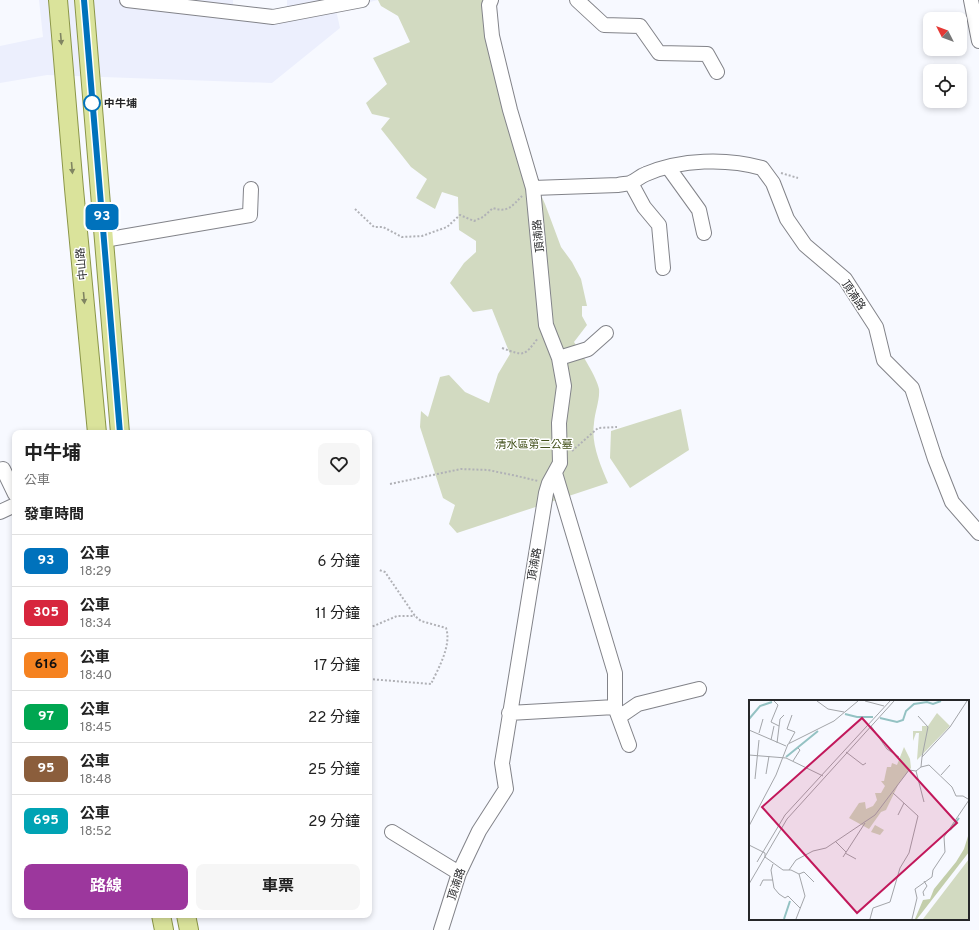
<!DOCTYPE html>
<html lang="zh-TW">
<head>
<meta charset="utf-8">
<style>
  :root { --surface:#fff; --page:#f6f6f6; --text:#222; --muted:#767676; --line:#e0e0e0; --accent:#9c379d }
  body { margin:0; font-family:Overpass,"Noto Sans TC",sans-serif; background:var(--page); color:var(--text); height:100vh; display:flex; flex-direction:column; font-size:15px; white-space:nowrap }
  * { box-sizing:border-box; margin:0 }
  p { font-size:13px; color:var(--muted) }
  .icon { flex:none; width:22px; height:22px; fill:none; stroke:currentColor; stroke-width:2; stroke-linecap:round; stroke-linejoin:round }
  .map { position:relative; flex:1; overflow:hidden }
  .sheet { position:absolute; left:12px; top:430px; width:360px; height:488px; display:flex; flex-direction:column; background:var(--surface); border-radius:8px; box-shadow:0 2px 6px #0003 }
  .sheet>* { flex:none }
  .badge { padding:0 8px; border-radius:6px; font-size:14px; line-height:26px }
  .needle { width:26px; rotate:312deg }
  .buttons { position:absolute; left:923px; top:12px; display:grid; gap:8px }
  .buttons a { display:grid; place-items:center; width:44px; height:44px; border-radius:8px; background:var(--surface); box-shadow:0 2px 6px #0003; font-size:20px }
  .map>.badge { position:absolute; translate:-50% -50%; box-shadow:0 0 0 2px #fff }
  h2 { padding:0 12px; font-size:15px; line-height:36px }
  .round { display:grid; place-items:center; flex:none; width:42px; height:42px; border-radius:8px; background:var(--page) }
  .summary { display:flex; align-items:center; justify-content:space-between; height:68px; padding:0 12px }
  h1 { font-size:19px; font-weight:700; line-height:30px }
  .cta { display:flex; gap:8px; margin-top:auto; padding:8px 12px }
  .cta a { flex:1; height:46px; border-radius:8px; background:var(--accent); color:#fff; font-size:16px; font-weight:700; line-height:46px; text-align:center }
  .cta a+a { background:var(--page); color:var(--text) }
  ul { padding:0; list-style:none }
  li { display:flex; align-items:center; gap:12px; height:52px; padding:0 12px; border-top:1px solid var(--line) }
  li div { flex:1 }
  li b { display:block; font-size:15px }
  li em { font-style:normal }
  li .badge { min-width:44px; font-weight:700; text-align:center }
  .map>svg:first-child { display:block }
  .built { fill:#eceffd }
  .green { fill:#d2dac1 }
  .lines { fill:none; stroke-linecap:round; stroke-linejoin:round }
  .minor-casing { stroke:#828389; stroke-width:16 }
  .major-casing { stroke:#8b9648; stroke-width:20 }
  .path { stroke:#b0b1b6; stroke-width:2; stroke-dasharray:2 2; stroke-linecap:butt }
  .minor { stroke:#fff; stroke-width:14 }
  .major { stroke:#dae39b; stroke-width:18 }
  .oneway { fill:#808562 }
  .line-casing { stroke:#fff; stroke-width:9 }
  .line { stroke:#0072bc; stroke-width:6 }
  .stop-dot { fill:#fff; stroke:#0072bc; stroke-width:2 }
  .labels { text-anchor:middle; stroke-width:3; stroke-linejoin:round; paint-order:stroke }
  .stop-label { font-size:11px; font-weight:bold; fill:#262729; stroke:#fff; text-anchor:start }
  .street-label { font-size:11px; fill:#262729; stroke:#fff }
  .park-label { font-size:11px; fill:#43511b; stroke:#fff }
  .inset-river { fill:none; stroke:#94c2c3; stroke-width:2 }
  .inset-road { fill:none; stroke:#a3a5a9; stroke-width:1 }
  .view { fill:#c2185b; fill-opacity:0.15; stroke:#c2185b; stroke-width:2 }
  .inset-edge { fill:none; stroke:#262729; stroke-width:2 }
</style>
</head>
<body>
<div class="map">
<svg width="979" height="930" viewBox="0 0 979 930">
  <rect width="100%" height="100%" fill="#f7f9ff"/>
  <path class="built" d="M39 0H233V6L270 11 287 9V0H378L336 10 340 28 272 83 47 75 0 83V46L43 37Z"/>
  <path class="green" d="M378 0H485L507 118 545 204 561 247 572 262 581 279 587 306H582V316L587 325 574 342C581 353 597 377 599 389 600 400 595 411 594 423 591 444 600 464 608 483L457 533 449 524 455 505 443 498 420 427 421 411 428 417 440 377 449 375 465 392 489 403 498 374 510 354 492 309 473 312 450 283 464 263 476 252V241L459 230 458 197 442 192 435 209 416 198 427 179 411 167 381 129 390 118 372 114 366 103 387 84 373 58 410 42 398 16 381 6Z
    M681 409 689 450 630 488 610 458 611 431Z"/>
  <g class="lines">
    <g class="minor-casing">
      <path id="minor" d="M127 0 273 17 362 0
        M577 0 604 25 640 26 659 53 707 54 717 72
        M971 0 979 41
        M668 167 699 210 704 233
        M631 183 644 207 659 225 663 268
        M533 188 618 185C622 184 626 184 630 183 636 181 640 176 646 174 681 159 727 158 762 168L773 183 787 219 805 245 845 279 876 327 884 360 912 388 935 459 952 502 979 533
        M104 240 250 215 251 189
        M559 358 588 349 606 333
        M0 470 3 469 15 494
        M555 473 615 673V707L629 745
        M0 512 15 505
        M509 713 615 707
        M619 717 638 704 699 689
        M392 832 459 873
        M441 930 459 873 479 831 506 789 502 763 546 493 549 483 560 463 559 423 564 386 559 358 546 325 533 188 510 110 492 36 489 5 491 0"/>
    </g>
    <g class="major-casing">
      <path id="major" d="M58 0 74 189 97 433
        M84 0 120 433
        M161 915 164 930
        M186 915 189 930"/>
    </g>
    <path class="path" d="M781 173 798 178
      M355 209 374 227H383L402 237 422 236 447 227 460 215 474 221 483 217 493 208C508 213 512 206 522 196
      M502 348C524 356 524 357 538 338
      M572 451 598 428 617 427
      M390 484 461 469 488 470 517 476 538 481
      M369 628 397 616H415
      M369 679 431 684C438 669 452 645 446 628L421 621 415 616 385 572 379 570"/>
    <use href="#minor" class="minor"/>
    <use href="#major" class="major"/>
  </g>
  <defs><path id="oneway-solid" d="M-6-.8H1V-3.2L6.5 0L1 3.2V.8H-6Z"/></defs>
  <g class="oneway">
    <use href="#oneway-solid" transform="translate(61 39) rotate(85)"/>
    <use href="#oneway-solid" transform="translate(72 168) rotate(85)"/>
    <use href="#oneway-solid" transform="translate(84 298) rotate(85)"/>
  </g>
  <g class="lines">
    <g class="line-casing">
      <path id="line" d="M84 0 120 433"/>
    </g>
    <use href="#line" class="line"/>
  </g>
  <circle class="stop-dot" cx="92" cy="103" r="8"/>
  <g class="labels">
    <g class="stop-label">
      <text x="104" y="107">中牛埔</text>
    </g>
    <g class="street-label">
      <text transform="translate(538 236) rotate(-96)" y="4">頂湳路</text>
      <text transform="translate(81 264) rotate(-95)" y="4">中山路</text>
      <text transform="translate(854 295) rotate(56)" y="4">頂湳路</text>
      <text transform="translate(534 564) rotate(-80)" y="4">頂湳路</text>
      <text transform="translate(456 884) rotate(-71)" y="4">頂湳路</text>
    </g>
    <g class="park-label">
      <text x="534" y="448">清水區第二公墓</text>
    </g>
  </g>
  <g transform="translate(749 700)">
    <rect width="220" height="220" fill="#f7f9ff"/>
    <path d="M188 13 201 26 168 60 170 33H167L164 41V31H173V26H179ZM155 47 161 59 162 68 150 83 137 110 132 112 120 129 100 118 110 103 116 102 117 109 124 106 128 100 126 93H132L136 86 132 81H135L138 67H142L143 63 148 65ZM126 125 135 130 131 135 122 132ZM220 159V219H173H174Z" fill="#d2dac1"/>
    <path d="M220 133V152L168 219H166L174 200 181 199 185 189 207 162 215 149Z" fill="#c3ceab"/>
    <path class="inset-river" d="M96 14 108 17H124M131 18 148 22 154 20 157 11 165 4 178 2 184 4 192 1M0 19 11 6 23 2M37 57 69 31M201 130 210 118M35 219 41 201"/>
    <path class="inset-road" d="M25 1 29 5 22 22 30 26M68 1 79 9 95 12M116 1 135 6M169 16 179 27 173 57M122 26 138 49 150 57M0 30 37 46M10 33 14 19M22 40 25 26M28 43 31 19 35 15M40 43 46 32 38 29 43 15M97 52 114 65 117 63M0 55 37 58 74 76M44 61 51 50 49 48M172 67 180 65 203 87 207 96H214L219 99M167 71 175 102M17 74 20 56M192 75 201 65M6 79 10 40M149 115 155 103M0 126 27 75 39 44 85 21 109 1M86 141 97 152M0 145 16 153V157L34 170H42L50 174 56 196 47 219M96 153 107 159M94 157 116 123M8 162 36 115 141 1M24 164 22 170 25 188 30 194 36 198 39 196 51 208M40 170 47 160 64 151 77 148 126 115 160 70 167 71 172 67 173 57 201 27 218 1M50 174 55 172 65 182M0 184 38 119 145 1M11 186 14 180H24M175 196 174 192 178 186 175 181M121 219 124 208 141 202 151 168 160 153 169 116 144 93M163 219 168 198 166 189 183 177 184 170 196 152 195 137 220 100"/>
    <path class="view" d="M113 18 208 123 108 213 13 107Z"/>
    <rect width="220" height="220" class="inset-edge"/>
  </g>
</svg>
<div class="buttons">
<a><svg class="needle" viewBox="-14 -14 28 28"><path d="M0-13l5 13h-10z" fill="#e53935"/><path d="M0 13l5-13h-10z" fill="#767676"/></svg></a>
<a><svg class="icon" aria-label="locate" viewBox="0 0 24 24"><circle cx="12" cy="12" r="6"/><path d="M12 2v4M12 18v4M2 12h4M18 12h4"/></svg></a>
</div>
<b class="badge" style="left:102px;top:217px;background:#0072bc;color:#fff">93</b>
<section class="sheet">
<div class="summary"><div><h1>中牛埔</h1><p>公車</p></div><a class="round"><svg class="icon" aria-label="heart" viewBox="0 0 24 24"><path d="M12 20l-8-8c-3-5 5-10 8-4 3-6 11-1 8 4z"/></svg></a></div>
<h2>發車時間</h2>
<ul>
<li><span class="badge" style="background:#0072bc;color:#fff">93</span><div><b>公車</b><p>18:29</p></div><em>6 分鐘</em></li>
<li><span class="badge" style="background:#d7263d;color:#fff">305</span><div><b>公車</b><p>18:34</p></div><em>11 分鐘</em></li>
<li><span class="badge" style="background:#f58220;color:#111">616</span><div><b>公車</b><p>18:40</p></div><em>17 分鐘</em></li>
<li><span class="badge" style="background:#00a651;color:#fff">97</span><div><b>公車</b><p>18:45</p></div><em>22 分鐘</em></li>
<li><span class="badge" style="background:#8b5e3c;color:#fff">95</span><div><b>公車</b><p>18:48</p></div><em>25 分鐘</em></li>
<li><span class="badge" style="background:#00a3b4;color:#fff">695</span><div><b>公車</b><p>18:52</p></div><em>29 分鐘</em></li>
</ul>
<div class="cta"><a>路線</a><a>車票</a></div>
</section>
</div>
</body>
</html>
